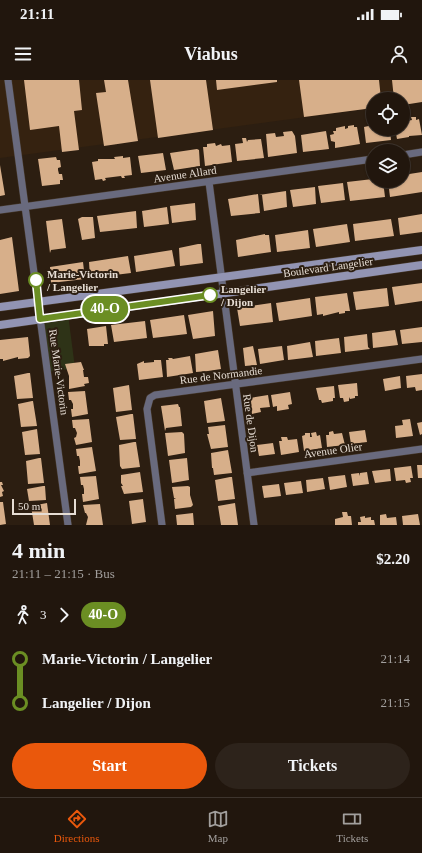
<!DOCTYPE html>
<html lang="en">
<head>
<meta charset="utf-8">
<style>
  :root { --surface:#21160d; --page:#2d231b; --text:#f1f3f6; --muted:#a29f9d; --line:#3e352e; --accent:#ea580c }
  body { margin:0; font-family:Georgia,serif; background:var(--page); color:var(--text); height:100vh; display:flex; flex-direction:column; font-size:15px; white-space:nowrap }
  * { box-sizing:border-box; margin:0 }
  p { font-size:13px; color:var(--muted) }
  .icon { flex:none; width:22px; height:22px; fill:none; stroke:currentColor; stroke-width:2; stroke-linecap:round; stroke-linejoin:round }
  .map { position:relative; height:445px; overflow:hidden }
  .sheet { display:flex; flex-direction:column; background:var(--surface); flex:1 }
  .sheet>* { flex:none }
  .badge { padding:0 8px; border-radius:13px; font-size:14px; line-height:26px }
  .controls { position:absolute; left:366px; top:12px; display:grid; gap:8px }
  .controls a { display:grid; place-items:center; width:44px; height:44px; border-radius:50%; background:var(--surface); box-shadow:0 1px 3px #0004,0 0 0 1px var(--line); font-size:20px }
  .scale { position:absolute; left:12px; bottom:10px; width:64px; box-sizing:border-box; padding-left:4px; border:2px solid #e6ddd4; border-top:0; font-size:11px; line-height:14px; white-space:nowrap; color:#e6ddd4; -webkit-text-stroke:3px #2c1e11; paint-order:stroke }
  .map>.badge { position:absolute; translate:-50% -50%; box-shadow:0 0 0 2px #fff }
  .legs { display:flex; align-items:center; gap:6px; height:44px; padding:0 12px; font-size:13px }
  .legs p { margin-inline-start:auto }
  .head { display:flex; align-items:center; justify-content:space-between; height:68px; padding:0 12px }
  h1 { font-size:22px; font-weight:800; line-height:30px }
  .button { display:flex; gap:8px; margin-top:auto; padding:8px 12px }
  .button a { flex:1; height:46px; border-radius:24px; background:var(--accent); color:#fff; font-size:16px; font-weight:800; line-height:46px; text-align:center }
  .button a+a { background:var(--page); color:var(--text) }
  ul { padding:0 12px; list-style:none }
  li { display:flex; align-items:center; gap:14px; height:44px; font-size:15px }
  li i { display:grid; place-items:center; width:6px; height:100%; margin:0 5px; background:currentColor }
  li i::after { content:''; width:10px; height:10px; margin:-5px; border:3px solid; border-radius:50%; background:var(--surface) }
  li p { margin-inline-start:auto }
  li:first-child i { background:linear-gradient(#0000 50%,currentColor 0) }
  li:last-child i { background:linear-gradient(currentColor 50%,#0000 0) }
  .status { display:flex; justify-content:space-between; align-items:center; height:28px; padding:0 20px; background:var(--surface); direction:ltr }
  .status svg { height:11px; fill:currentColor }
  header { display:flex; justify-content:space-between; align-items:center; height:52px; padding:0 12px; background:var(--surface); font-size:18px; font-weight:800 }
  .tabs { display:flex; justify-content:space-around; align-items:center; height:56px; border-top:1px solid var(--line); background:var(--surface); font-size:11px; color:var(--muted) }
  .tabs a { display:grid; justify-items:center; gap:2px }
  .tabs .on { color:var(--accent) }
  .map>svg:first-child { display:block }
  .built { fill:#352210 }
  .green { fill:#2e3317 }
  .building { fill:#d7af8a }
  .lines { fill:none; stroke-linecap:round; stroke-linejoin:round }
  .street-casing { stroke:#46392c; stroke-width:8 }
  .secondary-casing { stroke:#46392c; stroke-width:9 }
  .street { stroke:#696a7e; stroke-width:7 }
  .secondary { stroke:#9294b3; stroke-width:8 }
  .line-1-casing { stroke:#fff; stroke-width:9 }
  .line-1 { stroke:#6b8e23; stroke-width:6 }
  .stop-1-dot { fill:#fff; stroke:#6b8e23; stroke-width:2 }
  .labels { text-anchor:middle; stroke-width:4; stroke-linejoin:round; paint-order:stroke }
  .street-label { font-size:11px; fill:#e6ddd4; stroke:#2c1e11 }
  .stop-label { font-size:11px; font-weight:bold; fill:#e6ddd4; stroke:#2c1e11; text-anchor:start }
</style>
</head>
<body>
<div class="status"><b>21:11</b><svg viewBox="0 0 49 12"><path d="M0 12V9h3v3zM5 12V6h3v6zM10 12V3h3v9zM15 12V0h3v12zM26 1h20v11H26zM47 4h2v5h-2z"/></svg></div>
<header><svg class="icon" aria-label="menu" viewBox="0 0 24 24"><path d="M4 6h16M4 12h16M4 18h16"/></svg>Viabus<svg class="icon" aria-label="person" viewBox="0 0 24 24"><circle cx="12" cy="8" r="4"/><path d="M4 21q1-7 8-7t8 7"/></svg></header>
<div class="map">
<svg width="422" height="445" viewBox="0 0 422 445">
  <rect width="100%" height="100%" fill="#2c1e11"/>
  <path class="built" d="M0 0H422L403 19H373V28L0 78Z"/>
  <path class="green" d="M68 234 75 288 48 292 40 239Z"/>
  <path class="building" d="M24 0H79L82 30 74 31 79 70 62 72 59 46 30 50Z
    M104 0H128L138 61 104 66 96 13 106 12Z
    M150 0H206L213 50 158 58Z
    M216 0H277V2L217 10Z
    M299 0H379L381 19H373V28L304 37Z
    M392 0H422V22L403 25V19H394Z
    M411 37H416V40L419 39 422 55 409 56V57L397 59 395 49H403V39L407 38V41L412 40Z
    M354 45V47H357L360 64 335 68V62L331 61 330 55 334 54 333 51H336V48L345 46V49L348 48V46Z
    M373 45V49H390L391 60 366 63 364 47Z
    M292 51 295 56 297 73 268 77 266 54 275 53 276 57 284 56 283 52Z
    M326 51 329 69 303 72 301 55Z
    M242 58H246L247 62 248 60 261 59 264 78 237 81 235 64 243 63Z
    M215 63 216 66 221 64 222 66 230 65 232 82 205 86 203 67H207V64Z
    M197 69 199 70 200 86 174 90 170 73Z
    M163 73 166 90 141 93 138 76Z
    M123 76V78L130 77 132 95 124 96 125 98H122L121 96 105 98 106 100 103 101 102 99 95 100 92 82 98 81V79H115L114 77Z
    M56 77 57 80H60L61 87 58 88V90L59 94H62L63 100H60V104L42 106 38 79Z
    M0 85 5 115 0 116Z
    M422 92V112L390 117 388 101H403V95Z
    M373 99V101H383L385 117 350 121 347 102Z
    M343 103 345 120 321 123 318 106Z
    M315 107 316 124 293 127 290 110Z
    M286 111 287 127 264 131 262 115H259Z
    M258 114 260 133 231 136 228 119Z
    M195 123 196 140 172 143 170 126Z
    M167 127 169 144 144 147 142 131Z
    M136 131 137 148 100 152 97 136Z
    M422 134V152L400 155 398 138Z
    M82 137H93L95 158 82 160 78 139Z
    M62 139 66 168 51 170 50 173 46 141Z
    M391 139 394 156 355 161 353 144Z
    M347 144 350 162 316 167 313 149Z
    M308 150 310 168 277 172 275 155Z
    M265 154V155H269L271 172 238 177 236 160Z
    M12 157 19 211 0 214V160Z
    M198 164H201L203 183 180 186 179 168Z
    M172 170 175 186 136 192 134 176Z
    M128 176 131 193 90 198 89 182Z
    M83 182 85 199 51 203 50 187Z
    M422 203V221L395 225 392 207Z
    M387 208 389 226 356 230 353 212Z
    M347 213 350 231H345V233L339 234V232L323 236V234L317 235 315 217Z
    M310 218 312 236 279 241 276 223Z
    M271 223 273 242 240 246 237 228Z
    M213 231 215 256 193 259 188 235Z
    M184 235 187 254 153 258 150 240Z
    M145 241 147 258 114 262 111 245Z
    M106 246 108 264H104V266H89L87 249Z
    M422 247V262L402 264 400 250Z
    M395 250 398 265 373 268 372 253Z
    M367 254 368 267 370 269 345 272 344 257Z
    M28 257 30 276 28 278 18 279V277L3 281V279H0V260Z
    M339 258 341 273 316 276 315 261Z
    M310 262 313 277 288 280 287 266Z
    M253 266 257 285 245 286 243 268Z
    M282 266 284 280 260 284 258 269Z
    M218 270 221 289 208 291V289V291L196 292 195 274Z
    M190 276 193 293 167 297 166 280H169L168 278H172L173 279Z
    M154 280H161L163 297 139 300 137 284 144 281V283L154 282Z
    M81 282 84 290H83L84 297H88L89 303 84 304 85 306 69 309V296L65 284Z
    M28 293H30L33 318 17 319 14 296Z
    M422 294V310L416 311 415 307 407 308 406 296Z
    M400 296 401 308 385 311 383 299Z
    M357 303 358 316H355V318L350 319 349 317V321L344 322 343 318H340L338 305Z
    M129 305 132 330 116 332 113 308Z
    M334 306 335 318H333V321L322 323 321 320H319L316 308Z
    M85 311 88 334 72 337 71 329H73V324L71 320H69L68 312Z
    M290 312 292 324 288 325 289 329 277 331V326L273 327 271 315Z
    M268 315 270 327 260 328 261 332 252 334 250 318Z
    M221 318 225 341 207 343 204 321Z
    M32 321H33L37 346 21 347 18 324Z
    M178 324 179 327H180L182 346 166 348 165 351 161 326Z
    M131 334H133L136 359 120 360 116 337Z
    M89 339 92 362 76 365 74 358 76 357 77 353 75 348H73L72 340Z
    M410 339 413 356 396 358 395 346 403 345 402 340Z
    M422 342V354L420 355 417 343Z
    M225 345 228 367 211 369 207 354H209L208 347Z
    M37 349 40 374 25 375 22 352Z
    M365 350 367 362 351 364 349 352Z
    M333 351 334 354 342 353 345 365 327 367 326 355H329V352Z
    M182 352 184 354 185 373 168 376 165 353Z
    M316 352 317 356 320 355 322 368 304 371 302 356 305 355V353H310V357H312L311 353Z
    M281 357H287L288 360 297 359 299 372 281 375 279 361H282Z
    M134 362H136L140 387 122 389 120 386 119 365Z
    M273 363 275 374 259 376 257 365Z
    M92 367 96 391 79 394 78 386H80V381L79 376H77L76 369Z
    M228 370 232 393 214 395 213 388H212L211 373Z
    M39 378H41L44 403 28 404 26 381Z
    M187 378 189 400 172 403 169 380Z
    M417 385H422V398H418Z
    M411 386 413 398H410L411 402 406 403 405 400 396 401 394 388Z
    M390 389 391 401 375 403 372 391Z
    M140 392 143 412 124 414 121 406H123L121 403V395Z
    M367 392 369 404 353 406 351 394 359 393 360 396V393Z
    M345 395 347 407 330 410 328 397Z
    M96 396 99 419 83 422 82 414H84V409L83 405H81L80 397Z
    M230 397H232L235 419 218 421 215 400Z
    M323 398 325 409 307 412 306 400Z
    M301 401 303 413 286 415 284 403Z
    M0 402H2L3 405H1L4 411 2 412 3 416 0 417Z
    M279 404 281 416 264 418 262 406Z
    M43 406H45L46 420 29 421 27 409Z
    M188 406 190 407V415L193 425 191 427 175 429 174 419 176 418H174L172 407Z
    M143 419 146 442 132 444 129 421Z
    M0 422H3L6 444 0 445Z
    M47 423 50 445H34L31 426Z
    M235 423 238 445H221L218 426Z
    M100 424 103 445H86L88 437 86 433H85L83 425Z
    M342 432H347L348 436H351L352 445H335V439L343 437Z
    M193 433 194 445H177L176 435Z
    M386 434 387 438 396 437 397 445H380V435Z
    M418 434 420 445H403L402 436Z
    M365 436V438L371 437V440H374L375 445H358V442H361L360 437Z"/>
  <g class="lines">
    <g class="street-casing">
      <path id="street" d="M8 0 68 445
        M403 75 422 72
        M209 102 254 445
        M0 130 373 79
        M247 393 422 369
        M162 445 147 329 150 318 155 315 422 279"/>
    </g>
    <g class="secondary-casing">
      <path id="secondary" d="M0 227 422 170
        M0 245 422 185"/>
    </g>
    <use href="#street" class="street"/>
    <use href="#secondary" class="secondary"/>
  </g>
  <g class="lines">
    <g class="line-1-casing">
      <path id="line-1" d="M36 200 40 239 210 215"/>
    </g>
    <use href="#line-1" class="line-1"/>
  </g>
  <g class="stop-1-dot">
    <circle cx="36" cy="200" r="7"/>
    <circle cx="210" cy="215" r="7"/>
  </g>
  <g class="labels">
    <g class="street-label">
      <text transform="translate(185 94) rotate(-8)" y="4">Avenue Allard</text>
      <text transform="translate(328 187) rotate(-8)" y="4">Boulevard Langelier</text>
      <text transform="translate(59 292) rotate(82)" y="4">Rue Marie-Victorin</text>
      <text transform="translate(221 295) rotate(-7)" y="4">Rue de Normandie</text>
      <text transform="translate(251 343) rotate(82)" y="4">Rue de Dijon</text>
      <text transform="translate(333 370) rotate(-8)" y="4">Avenue Olier</text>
    </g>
    <g class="stop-label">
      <text x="47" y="198">Marie-Victorin<tspan x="47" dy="13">/ Langelier</tspan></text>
      <text x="221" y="213">Langelier<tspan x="221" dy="13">/ Dijon</tspan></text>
    </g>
  </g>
</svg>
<div class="controls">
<a><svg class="icon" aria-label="locate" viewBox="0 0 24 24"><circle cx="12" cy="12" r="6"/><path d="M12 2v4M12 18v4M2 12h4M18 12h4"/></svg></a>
<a><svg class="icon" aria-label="layers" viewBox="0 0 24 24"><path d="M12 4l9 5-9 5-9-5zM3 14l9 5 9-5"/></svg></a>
</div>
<div class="scale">50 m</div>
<b class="badge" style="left:105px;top:229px;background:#6b8e23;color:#fff">40-O</b>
</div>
<section class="sheet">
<div class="head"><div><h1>4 min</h1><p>21:11 – 21:15 · Bus</p></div><b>$2.20</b></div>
<div class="legs"><svg class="icon" aria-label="walk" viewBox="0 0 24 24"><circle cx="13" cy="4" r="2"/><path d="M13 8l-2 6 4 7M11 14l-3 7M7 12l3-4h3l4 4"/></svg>3<svg class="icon" aria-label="forward" viewBox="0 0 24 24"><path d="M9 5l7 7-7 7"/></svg><b class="badge" style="background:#6b8e23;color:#fff">40-O</b></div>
<ul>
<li><i style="color:#6b8e23"></i><b>Marie-Victorin / Langelier</b><p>21:14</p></li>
<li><i style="color:#6b8e23"></i><b>Langelier / Dijon</b><p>21:15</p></li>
</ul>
<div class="button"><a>Start</a><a>Tickets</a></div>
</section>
<nav class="tabs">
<a class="on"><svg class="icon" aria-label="directions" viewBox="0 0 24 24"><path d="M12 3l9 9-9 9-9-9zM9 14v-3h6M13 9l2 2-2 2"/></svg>Directions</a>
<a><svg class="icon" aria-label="map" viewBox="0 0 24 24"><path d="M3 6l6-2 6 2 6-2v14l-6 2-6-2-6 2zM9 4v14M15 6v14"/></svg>Map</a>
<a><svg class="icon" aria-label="tickets" viewBox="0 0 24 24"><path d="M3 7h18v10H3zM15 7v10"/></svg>Tickets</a>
</nav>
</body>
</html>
